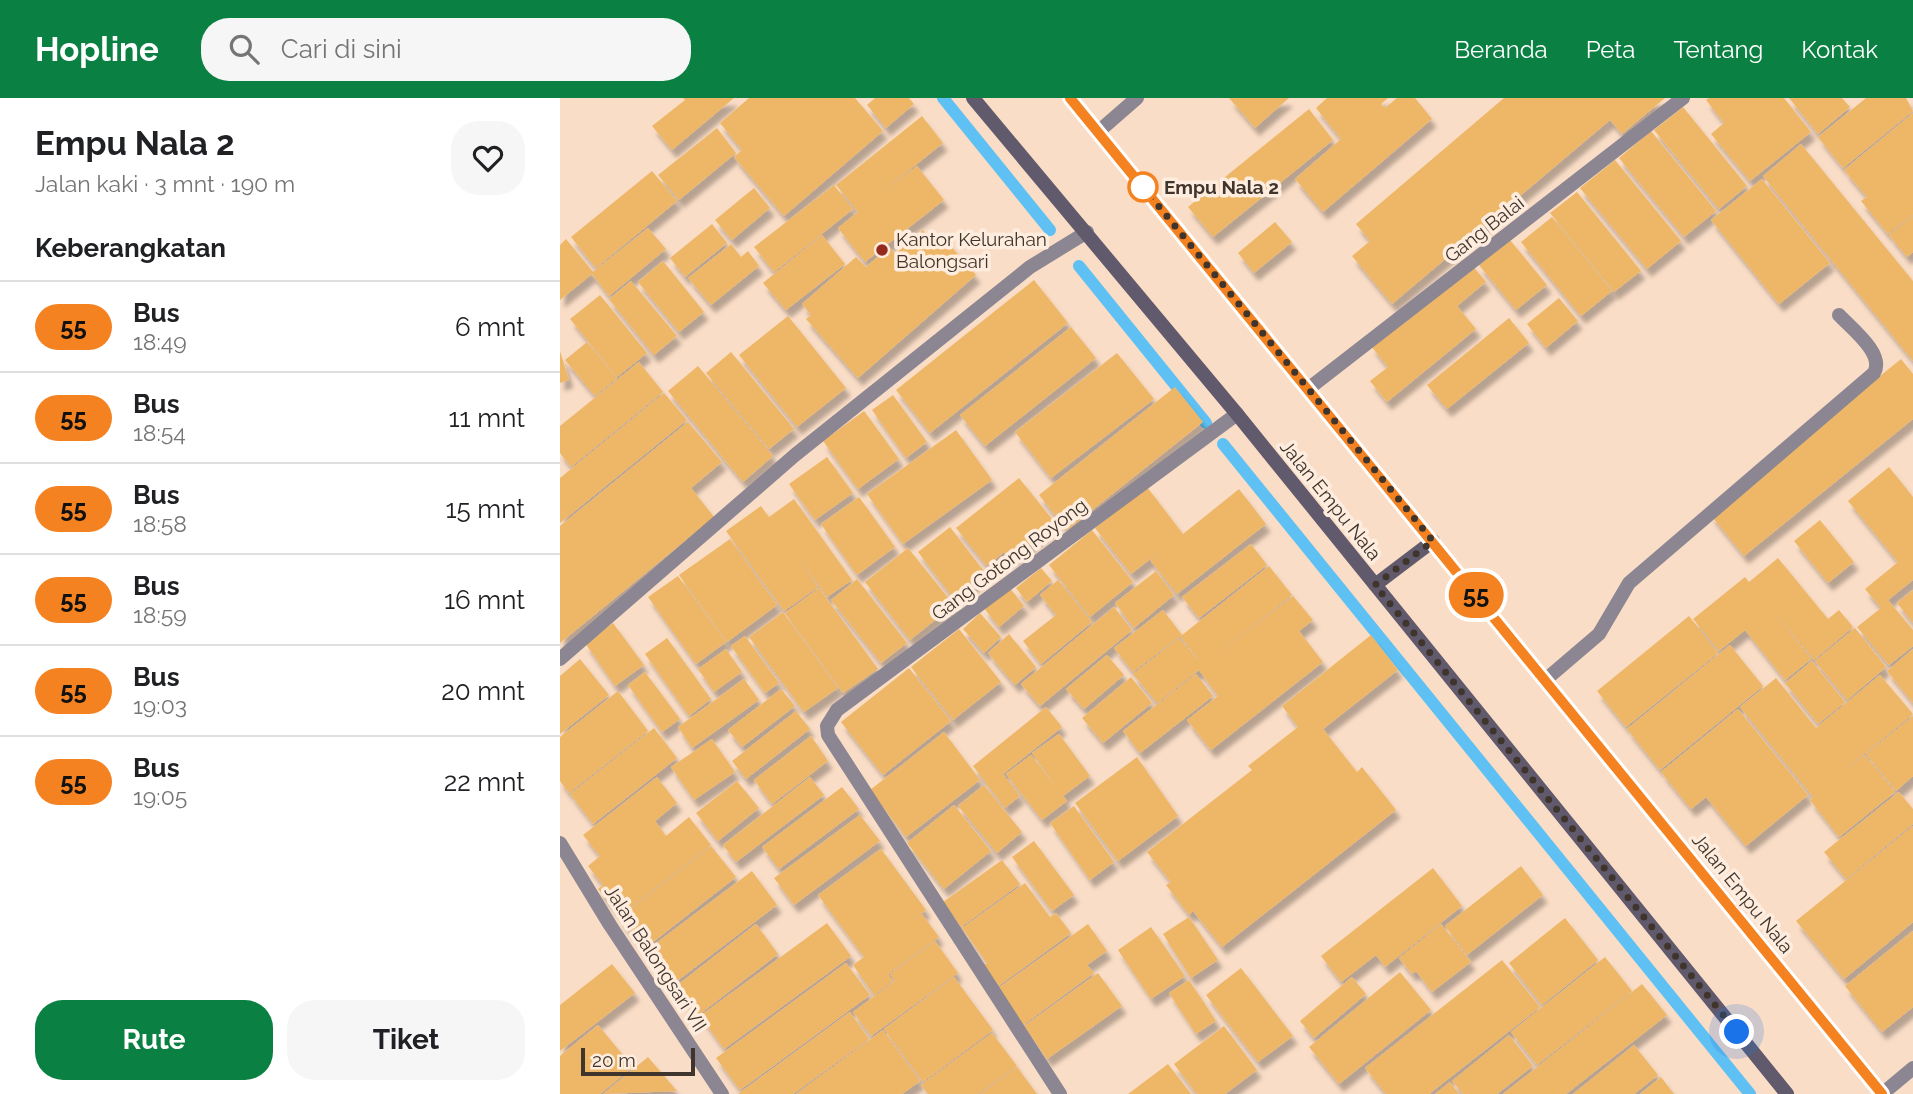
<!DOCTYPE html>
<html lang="id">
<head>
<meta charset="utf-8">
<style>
  :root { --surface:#fff; --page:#f6f6f6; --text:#202124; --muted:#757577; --line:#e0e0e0; --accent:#0b8043 }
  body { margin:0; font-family:Raleway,sans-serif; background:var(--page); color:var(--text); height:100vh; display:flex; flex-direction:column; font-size:26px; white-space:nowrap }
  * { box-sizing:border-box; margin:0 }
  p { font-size:23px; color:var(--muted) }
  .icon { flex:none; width:38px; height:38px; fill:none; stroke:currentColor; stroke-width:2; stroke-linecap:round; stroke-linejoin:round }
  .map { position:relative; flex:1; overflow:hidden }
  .details { display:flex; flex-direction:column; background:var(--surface); width:560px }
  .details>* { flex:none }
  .badge { padding:0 14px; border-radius:23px; font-size:24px; line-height:46px }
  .scale { position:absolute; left:21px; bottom:18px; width:114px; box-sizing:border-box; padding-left:7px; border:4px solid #40352c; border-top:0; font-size:19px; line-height:24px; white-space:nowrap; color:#40352c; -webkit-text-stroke:5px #feeddf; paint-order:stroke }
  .you { position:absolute; width:35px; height:35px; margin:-18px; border:5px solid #fff; border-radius:50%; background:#1a73e8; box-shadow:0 0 0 10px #1a73e833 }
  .map>.badge { position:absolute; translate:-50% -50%; box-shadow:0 0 0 4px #fff }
  h2 { padding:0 35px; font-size:26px; line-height:63px }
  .round { display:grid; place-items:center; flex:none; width:74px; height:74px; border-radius:28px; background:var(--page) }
  .head { display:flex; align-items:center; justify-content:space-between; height:119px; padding:0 35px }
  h1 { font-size:33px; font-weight:700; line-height:52px }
  .cta { display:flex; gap:14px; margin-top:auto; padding:14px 35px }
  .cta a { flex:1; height:80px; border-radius:28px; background:var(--accent); color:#fff; font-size:28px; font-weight:700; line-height:80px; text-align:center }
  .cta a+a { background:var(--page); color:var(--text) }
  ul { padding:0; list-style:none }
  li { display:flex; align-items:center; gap:21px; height:91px; padding:0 35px; border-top:2px solid var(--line) }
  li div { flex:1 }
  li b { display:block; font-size:26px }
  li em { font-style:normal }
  li .badge { min-width:77px; font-weight:700; text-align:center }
  header { display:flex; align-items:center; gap:42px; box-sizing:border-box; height:98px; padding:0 35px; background:var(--accent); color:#fff }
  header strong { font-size:33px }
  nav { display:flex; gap:38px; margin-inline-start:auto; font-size:24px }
  .search { width:490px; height:63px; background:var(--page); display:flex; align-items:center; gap:18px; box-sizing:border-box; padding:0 24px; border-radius:28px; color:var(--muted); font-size:26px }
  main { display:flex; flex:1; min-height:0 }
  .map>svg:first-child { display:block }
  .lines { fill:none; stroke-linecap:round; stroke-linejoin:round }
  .stream { stroke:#5fc1f3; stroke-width:12 }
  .building { fill:#eeb767; filter:url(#shadow) }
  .lane { stroke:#8b8692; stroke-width:14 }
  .street { stroke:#8b8692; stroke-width:14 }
  .secondary { stroke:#615a6c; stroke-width:14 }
  .line-casing { stroke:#fff; stroke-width:16 }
  .line { stroke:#f58220; stroke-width:10 }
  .walk { stroke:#40352c; stroke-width:7; stroke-dasharray:0 12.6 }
  .stop-dot { fill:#fff; stroke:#f58220; stroke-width:3.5 }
  .poi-dot { fill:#952b1d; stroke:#feeddf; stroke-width:2.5 }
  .labels { text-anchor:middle; stroke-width:7; stroke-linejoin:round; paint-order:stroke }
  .stop-label { font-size:19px; font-weight:bold; fill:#40352c; stroke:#feeddf; text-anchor:start }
  .street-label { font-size:19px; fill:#40352c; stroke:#feeddf }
  .poi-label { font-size:19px; fill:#40352c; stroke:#feeddf; text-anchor:start }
</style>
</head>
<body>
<header>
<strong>Hopline</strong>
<div class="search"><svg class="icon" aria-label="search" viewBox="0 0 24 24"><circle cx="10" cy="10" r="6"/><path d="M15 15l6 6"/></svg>Cari di sini</div>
<nav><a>Beranda</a><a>Peta</a><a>Tentang</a><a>Kontak</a></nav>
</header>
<main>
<section class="details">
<div class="head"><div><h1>Empu Nala 2</h1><p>Jalan kaki · 3 mnt · 190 m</p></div><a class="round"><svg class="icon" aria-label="heart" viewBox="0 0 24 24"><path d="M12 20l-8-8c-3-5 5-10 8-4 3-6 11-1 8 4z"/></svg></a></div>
<h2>Keberangkatan</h2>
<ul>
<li><span class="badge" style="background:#f58220;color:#111">55</span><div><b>Bus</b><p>18:49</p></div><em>6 mnt</em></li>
<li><span class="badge" style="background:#f58220;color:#111">55</span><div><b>Bus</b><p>18:54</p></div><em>11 mnt</em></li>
<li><span class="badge" style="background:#f58220;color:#111">55</span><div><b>Bus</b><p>18:58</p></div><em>15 mnt</em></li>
<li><span class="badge" style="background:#f58220;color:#111">55</span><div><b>Bus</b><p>18:59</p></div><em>16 mnt</em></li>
<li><span class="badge" style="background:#f58220;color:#111">55</span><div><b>Bus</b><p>19:03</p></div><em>20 mnt</em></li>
<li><span class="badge" style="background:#f58220;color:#111">55</span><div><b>Bus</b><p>19:05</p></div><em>22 mnt</em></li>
</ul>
<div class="cta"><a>Rute</a><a>Tiket</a></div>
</section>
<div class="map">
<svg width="1353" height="996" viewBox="0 0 1353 996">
  <defs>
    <filter id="shadow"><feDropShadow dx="4.5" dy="8" stdDeviation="2" flood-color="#0004"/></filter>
  </defs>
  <rect width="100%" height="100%" fill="#faddc6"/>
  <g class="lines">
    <path class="stream" d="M383 0 490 132
      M519 168 646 325
      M663 346 1190 996"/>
  </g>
  <path class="building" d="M123 0H174L112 52 92 28 125 2Z
    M189 0H295L323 33 224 118 174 59 182 52 160 25Z
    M315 0H349L354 6 326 30 307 7Z
    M669 0H729L695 30Z
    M767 0H828L821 6 825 10 837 0H855L872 21 763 114 735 81 781 41 756 10Z
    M944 0H1105L1062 36 1050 22 832 206 792 158 810 143 796 126Z
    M1149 0H1224L1251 34 1190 83 1151 36 1164 25 1146 2Z
    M1229 0H1282L1290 9 1258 36Z
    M1306 0H1346L1353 13 1283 70 1258 39Z
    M1123 9 1187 88 1159 111 1094 32Z
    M749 11 773 42 653 139 628 109Z
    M1353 15V117L1328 136 1301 103 1307 99 1284 72Z
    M362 18 383 45 322 94 357 68 384 102 305 164 278 130 298 114 276 87Z
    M157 30 176 55 119 102 98 77Z
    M1091 33 1156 113 1124 139 1059 60Z
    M1241 46 1353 183V263L1203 78Z
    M1055 62 1121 143 1087 171 1020 90Z
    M92 73 117 103 36 170 11 139Z
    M1202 81 1270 165 1219 206 1151 122Z
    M274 87 293 111 214 174 194 149Z
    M194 90 210 110 172 142 155 122Z
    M1017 94 1081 173 1054 194 990 115Z
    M1353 118V154L1347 159 1329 137Z
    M992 119 1052 193 1021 218 961 144Z
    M715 124 732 144 694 175 678 155Z
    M152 126 167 145 125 179 110 160Z
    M88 130 106 151 49 198 32 176 0 202V147L6 141 33 174Z
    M363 132 375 146 383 139 416 177 298 280 246 221 251 217 242 206 296 159 306 169 329 149 335 156Z
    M262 137 285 166 226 212 203 185Z
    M950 142 987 187 956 212 919 167Z
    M171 146 181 159 188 153 199 168 151 207 128 180Z
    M103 163 144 214 119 234 78 184Z
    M912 167 926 184 897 208 916 231 827 304 810 283 828 269 811 248Z
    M474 182 508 225 370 335 336 292Z
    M71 183 117 238 94 257 49 201Z
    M40 197 87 255 57 279 10 221Z
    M999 200 1018 223 986 250 967 226Z
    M228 218 286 290 237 329 179 257Z
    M949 220 969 245 887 311 867 287Z
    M511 229 536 260 425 348 400 317Z
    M27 244 57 280 35 298 5 262Z
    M0 253 9 282 0 285Z
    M171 254 234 331 209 351 146 275Z
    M557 255 594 301 491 380 455 334Z
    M1341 261 1353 276V321L1184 458 1150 416Z
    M79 264 103 294 11 369 0 355V328Z
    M138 268 213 358 183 384 108 293Z
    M615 289 643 324 507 432 479 397Z
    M104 295 127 322 0 425V380Z
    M333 297 367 344 346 360 312 312Z
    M304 313 339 361 298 391 263 343Z
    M128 324 162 364 131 390 154 419 0 545V428Z
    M396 332 432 382 343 446 307 396Z
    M267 359 293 395 255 422 229 386Z
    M1329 369 1353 399V482L1328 502 1353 532V548L1329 567 1297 529 1321 510 1305 491 1338 464 1288 403Z
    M459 380 496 426 450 462 444 454 427 468 396 430Z
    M587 389 623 436 679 391 706 426 617 496 590 462 603 451 571 476 535 430Z
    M299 399 335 449 297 477 261 426Z
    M234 401 292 482 267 499 237 457 258 489 224 513 166 433 201 408 209 419Z
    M1260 422 1294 464 1268 485 1234 443Z
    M390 429 426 476 394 501 358 454Z
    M532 432 573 484 530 519 489 467Z
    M170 441 217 507 167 544 119 477Z
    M691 446 707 467 639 520 622 499Z
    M348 450 394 507 350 542 305 484Z
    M1218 460 1268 521 1279 512 1293 529 1254 562 1212 511 1251 561 1225 582 1185 532 1159 553 1133 521 1185 479 1189 484Z
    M709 468 732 497 646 565 733 498 753 522 739 533 763 564 651 652 627 622 658 598 639 572 597 605 573 576 619 540 644 568 620 538 573 574 554 550 603 512 622 537Z
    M481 470 492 483 467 504 456 490Z
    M596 473 614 497 574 530 555 505Z
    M118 478 166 544 136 566 88 499Z
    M297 481 347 545 321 565 271 502Z
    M498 482 532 524 481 566 463 543 496 517 480 497Z
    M449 489 464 508 439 529 424 510Z
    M259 490 318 571 283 595 225 515Z
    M1353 492V525L1337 505Z
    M554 509 572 532 480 608 461 586Z
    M223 514 278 590 244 614 189 539Z
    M420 515 441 539 424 555 403 531Z
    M1129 518 1158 555 1066 629 1037 593Z
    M53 525 84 567 55 588 25 545Z
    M1295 530 1326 569 1287 602 1255 563Z
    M399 531 441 584 393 622 351 569Z
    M449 536 476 569 455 587 428 555Z
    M811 537 838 572 763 631 797 674 802 669 836 712 662 849 633 813 629 817 606 787 611 784 587 754 692 672 688 668 738 629 722 608Z
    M185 538 219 585 205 595 171 548Z
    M107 540 151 601 129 618 85 556Z
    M1170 547 1203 588 1100 672 1067 631Z
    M166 551 182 574 154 594 138 571Z
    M1353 551V605L1327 573Z
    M547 557 564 577 524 611 506 591Z
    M20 561 49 597 0 636V578Z
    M1252 563 1285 604 1258 626 1225 585Z
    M349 570 391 623 323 677 281 624Z
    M85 574 120 621 102 634 68 587Z
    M636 576 653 598 580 655 563 633Z
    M1320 577 1353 616 1280 676 1305 657 1335 694 1279 739 1250 702 1253 699 1180 609 1216 580 1256 630Z
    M571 579 592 605 543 645 522 620Z
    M184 581 199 602 132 650 118 629Z
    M221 591 235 608 182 649 168 632Z
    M58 593 88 633 9 695 0 683V639Z
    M486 609 502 629 443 676 460 698 445 710 413 668Z
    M1178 611 1248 697 1186 748 1146 699 1131 711 1101 674Z
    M236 613 250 631 186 681 172 663Z
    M1353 618V678L1336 693 1306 656Z
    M94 630 117 660 33 726 10 696Z
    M384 634 420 682 346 739 310 692Z
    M499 636 530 678 503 698 507 703 482 722 446 676 471 657 497 690 472 655Z
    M251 638 268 663 212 706 194 682Z
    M152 641 175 674 134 702 111 669Z
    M577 659 618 718 558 763 515 705Z
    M97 679 117 705 95 723 106 738 129 719 151 747 60 818 38 791 43 787 28 768 40 758 23 737Z
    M250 679 264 697 176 764 163 747Z
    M177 683 199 710 158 743 136 715Z
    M424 687 462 734 437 755 398 708Z
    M282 689 299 711 219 771 202 749Z
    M1339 694 1353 711V726L1286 781 1264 754Z
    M394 707 431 753 384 791 347 745Z
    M514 708 554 764 530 782 490 725Z
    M300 717 320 743 234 807 214 780Z
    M1353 728V824L1284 881 1236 823Z
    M474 743 514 797 492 813 452 759Z
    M151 748 176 779 84 851 59 820Z
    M321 751 366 812 351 823 362 816 379 839 328 876 333 883 314 897 293 867 304 859 258 797Z
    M442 762 460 786 401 829 383 804Z
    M961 768 983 797 907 857 885 828Z
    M873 770 902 808 825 869 816 857 781 884 761 858Z
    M192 773 217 807 117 883 91 849Z
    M465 785 490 819 496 815 511 835 437 889 422 868 427 865 402 830Z
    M629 819 658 862 631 880 603 836Z
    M1005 820 1038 862 982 907 949 865Z
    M267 825 291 858 164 951 140 918Z
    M196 826 218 856 137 918 115 889Z
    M528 826 547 853 527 867 534 875 463 927 437 891Z
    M881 826 911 864 872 894 856 873 852 876 839 860Z
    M591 829 625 878 591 901 558 852Z
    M1353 833V909L1322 934 1285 888Z
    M375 843 398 875 311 938 293 914 335 883 330 876Z
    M1045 859 1072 893 977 967 951 934Z
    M942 862 980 909 869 996H826L805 970Z
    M286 865 310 897 180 992 156 960Z
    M52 866 75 895 0 953V907Z
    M681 870 733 938 698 964 646 897Z
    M840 874 871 912 779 986 749 949Z
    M538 875 562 908 487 961 464 928Z
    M394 879 433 932 363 984 324 931Z
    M792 879 806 896 754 940 740 923Z
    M629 882 656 923 636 936 609 895Z
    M1082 886 1107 917 1006 996H943Z
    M290 914 309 941 233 996H178Z
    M38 927 73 969 40 996H0V958Z
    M664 928 697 972 665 996H637L614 966Z
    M323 932 360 983 342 996H236Z
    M432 935 457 968 418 996H368L361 987Z
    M949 937 973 968 937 996H903L892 983Z
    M1074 947 1098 977 1074 996H1013Z
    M88 959 117 993 43 996Z
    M608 966 631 996H568Z
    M457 969 477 996H420Z
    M1101 979 1114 996H1080Z
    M890 984 899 996H875Z"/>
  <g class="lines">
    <path class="lane" d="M538 34 577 0
      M984 583 1039 536 1069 485 1314 275C1325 256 1292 231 1279 217
      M1322 996 1353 970"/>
    <path class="street" d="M748 291 1123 0
      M0 561 235 357 470 169 527 134
      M0 745 50 827 162 996
      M500 996 268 637 267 628 277 612 677 316"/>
    <path class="secondary" d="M413 0 677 316 1227 996
      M510 0 1322 996
      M815 487 873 443"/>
  </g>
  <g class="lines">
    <g class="line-casing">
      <path id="line" d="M510 0 1322 996"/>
    </g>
    <use href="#line" class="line"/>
    <path class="walk" d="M583 89 873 443 815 487 1177 934"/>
  </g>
  <circle class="stop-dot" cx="583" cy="89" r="14"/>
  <circle class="poi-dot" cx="322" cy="152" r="7"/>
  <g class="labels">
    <g class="stop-label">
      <text x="604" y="96">Empu Nala 2</text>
    </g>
    <g class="street-label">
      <text transform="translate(924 131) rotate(-38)" y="7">Gang Balai</text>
      <text transform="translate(771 402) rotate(51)" y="7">Jalan Empu Nala</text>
      <text transform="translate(449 461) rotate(-37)" y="7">Gang Gotong Royong</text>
      <text transform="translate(1183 795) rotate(51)" y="7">Jalan Empu Nala</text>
      <text transform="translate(96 860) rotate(57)" y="7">Jalan Balongsari VII</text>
    </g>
    <g class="poi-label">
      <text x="336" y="148">Kantor Kelurahan<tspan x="336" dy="22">Balongsari</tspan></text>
    </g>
  </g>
</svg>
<div class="scale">20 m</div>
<div class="you" style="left:1177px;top:934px"></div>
<b class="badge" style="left:916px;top:497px;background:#f58220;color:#111">55</b>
</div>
</main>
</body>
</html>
